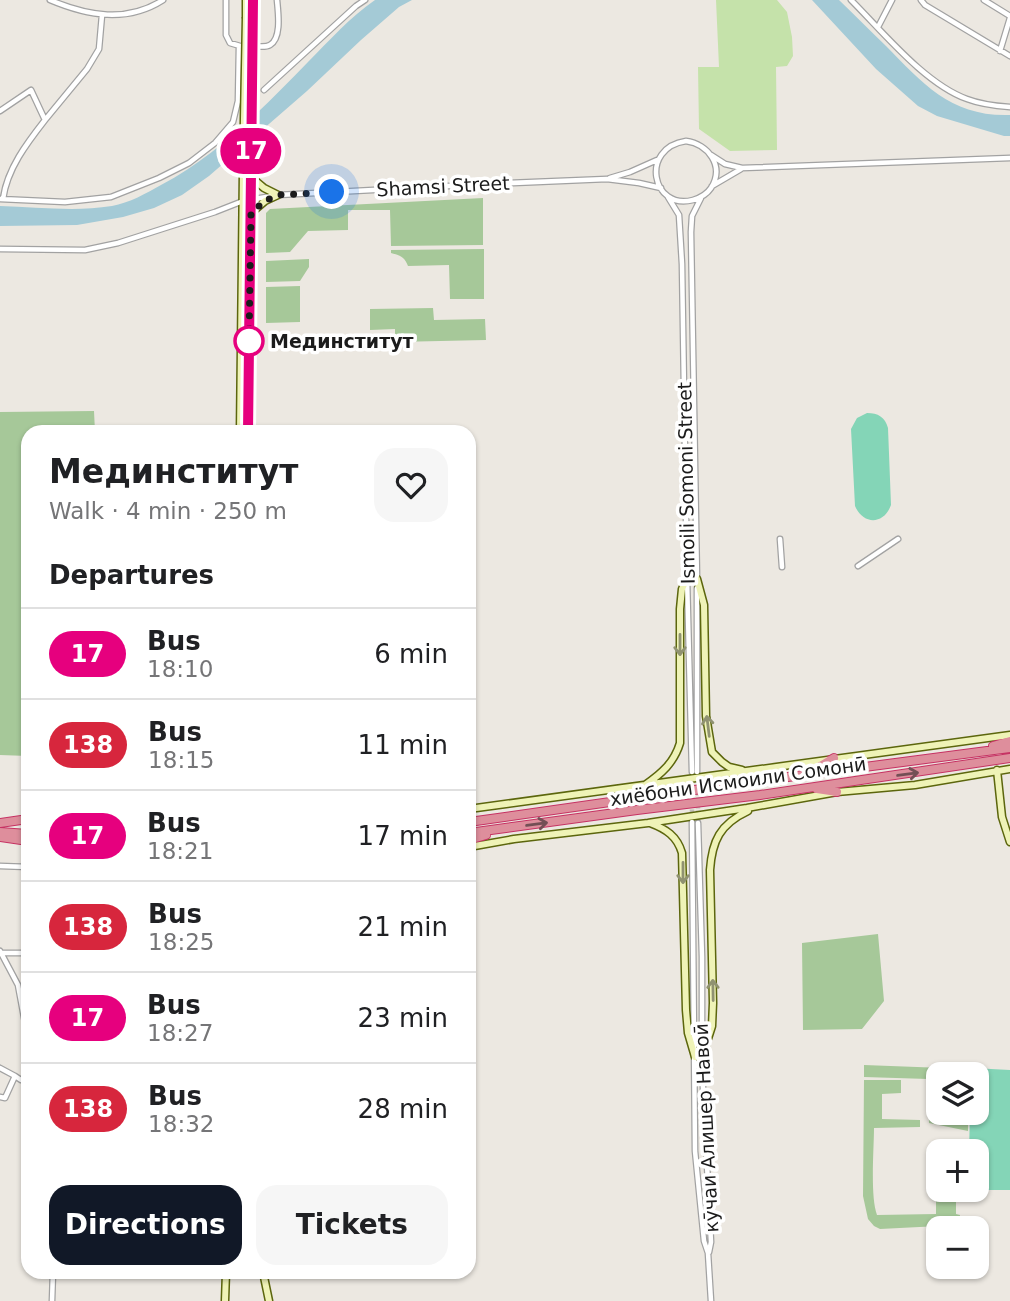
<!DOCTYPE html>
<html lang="en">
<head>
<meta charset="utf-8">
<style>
  :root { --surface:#fff; --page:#f6f6f6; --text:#202124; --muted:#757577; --line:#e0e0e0; --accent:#111827 }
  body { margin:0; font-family:"DejaVu Sans",sans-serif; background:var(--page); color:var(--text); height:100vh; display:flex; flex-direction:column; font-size:26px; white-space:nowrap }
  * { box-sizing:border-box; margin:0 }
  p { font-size:23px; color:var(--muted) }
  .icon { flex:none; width:38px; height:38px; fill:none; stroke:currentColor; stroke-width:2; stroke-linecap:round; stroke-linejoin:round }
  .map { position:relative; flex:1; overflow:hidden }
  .sheet { position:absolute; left:21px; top:425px; width:455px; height:854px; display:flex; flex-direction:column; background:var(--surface); border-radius:21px; box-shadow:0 2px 5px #0004 }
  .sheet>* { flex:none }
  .badge { padding:0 14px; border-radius:23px; font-size:24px; line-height:46px }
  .buttons { position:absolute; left:926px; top:1062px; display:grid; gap:14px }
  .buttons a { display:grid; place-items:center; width:63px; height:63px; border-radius:14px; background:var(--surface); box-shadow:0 2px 5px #0004; font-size:35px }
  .you { position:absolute; width:35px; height:35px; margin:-18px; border:5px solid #fff; border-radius:50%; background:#1a73e8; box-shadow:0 0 0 10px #1a73e833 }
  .map>.badge { position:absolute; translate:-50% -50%; box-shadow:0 0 0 4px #fff }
  h2 { padding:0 28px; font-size:26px; line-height:63px }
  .round { display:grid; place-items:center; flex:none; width:74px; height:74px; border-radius:21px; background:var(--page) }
  .headline { display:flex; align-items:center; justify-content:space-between; height:119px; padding:0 28px }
  h1 { font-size:33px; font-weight:800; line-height:52px }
  .primary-button { display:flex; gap:14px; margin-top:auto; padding:14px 28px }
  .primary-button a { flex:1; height:80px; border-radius:21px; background:var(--accent); color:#fff; font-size:28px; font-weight:800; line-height:80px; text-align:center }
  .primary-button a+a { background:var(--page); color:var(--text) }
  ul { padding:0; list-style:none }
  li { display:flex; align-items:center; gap:21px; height:91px; padding:0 28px; border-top:2px solid var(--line) }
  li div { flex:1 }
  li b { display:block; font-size:26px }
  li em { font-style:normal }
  li .badge { min-width:77px; font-weight:700; text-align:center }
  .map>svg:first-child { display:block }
  .grass { fill:#c5e2aa }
  .forest { fill:#a6c899 }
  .pitch { fill:#84d5b7 }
  .water { fill:#a4cad6 }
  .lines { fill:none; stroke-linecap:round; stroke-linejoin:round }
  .street-tunnel { stroke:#c2bfb9; stroke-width:4.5; stroke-dasharray:4.5 2; stroke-linecap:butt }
  .street-casing { stroke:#a2a2a2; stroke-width:7 }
  .secondary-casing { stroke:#5c660d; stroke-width:9 }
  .highway-casing { stroke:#c63263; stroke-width:10 }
  .street { stroke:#fff; stroke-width:4.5 }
  .secondary { stroke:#eff3b7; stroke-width:6 }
  .highway { stroke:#de8e9c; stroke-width:8 }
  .secondary-bridge-casing { stroke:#5c660d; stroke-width:9; stroke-linecap:butt }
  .secondary-bridge { stroke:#eff3b7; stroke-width:6 }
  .oneway { stroke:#909271 }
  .oneway2 { stroke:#734f55 }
  .line-casing { stroke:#fff; stroke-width:16 }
  .line { stroke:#e6007e; stroke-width:10 }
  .walk { stroke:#1b1b1b; stroke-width:7; stroke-dasharray:0 12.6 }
  .stop-dot { fill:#fff; stroke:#e6007e; stroke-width:3.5 }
  .labels { text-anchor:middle; stroke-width:7; stroke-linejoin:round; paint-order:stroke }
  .street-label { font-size:19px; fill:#1b1b1b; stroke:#fff }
  .stop-label { font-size:19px; font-weight:bold; fill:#1b1b1b; stroke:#fff; text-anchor:start }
</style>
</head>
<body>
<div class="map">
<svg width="1010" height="1301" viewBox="0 0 1010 1301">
  <rect width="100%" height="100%" fill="#ece8e1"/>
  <path class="grass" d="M716 0H777L787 12 792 37 793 56 787 66 776 67 777 150 730 151 699 129 698 67H719Z"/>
  <path class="forest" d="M483 198V245L391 246 390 210H348V230L308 231 290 252 266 253V213L270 209Z
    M484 249V299H450L449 265 408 266C405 257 399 255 391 253V250Z
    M309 259V267L300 281 266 282V261Z
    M300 286V322L266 323V287Z
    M433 308 434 320 485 319 486 340 395 342V329L370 330V309Z
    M94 411 95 432H28V756L0 755V412Z
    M878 934 884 1001 862 1029 803 1030 802 943Z
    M864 1065 970 1069V1074H938V1113H968V1131L929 1123 928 1079 864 1077Z
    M864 1080H901V1093L882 1094V1119L920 1120V1127L874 1128C874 1149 870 1196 877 1215L936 1214V1185H938V1190L956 1191V1214L960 1215 959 1225 880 1229 874 1226 868 1219 863 1196Z"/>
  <path class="pitch" d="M867 413C878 413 885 417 888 428L891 505C884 525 863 525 855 506L851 429 857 418Z
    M972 1068 1010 1070V1190H977L976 1152 969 1151 970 1113H976V1074H972Z"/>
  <path class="water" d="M375 0H412L399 7 361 40 307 91 209 176 182 195 154 208 123 217 77 225 0 226V206C37 207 75 212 112 206 129 203 147 193 161 185 219 154 263 108 308 62 329 41 350 17 375 0Z
    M812 0H839C855 15 870 31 886 46 923 84 952 117 1010 115V136H1004L937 116 918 106 876 69Z"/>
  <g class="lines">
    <path class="street-tunnel" d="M692 777V817
      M698 778V823"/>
    <g class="street-casing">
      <path id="street" d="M50 0C88 16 127 23 163 0
        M226 0V35L230 43 240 46
        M851 0C883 32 925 84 967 99 980 104 996 106 1010 107
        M921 0 925 5 1010 56
        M984 0 1010 16
        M878 27 892 0
        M252 46C257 46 265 48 270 45 282 38 278 12 277 0
        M1000 51 1010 18
        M264 90 356 6 365 0
        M0 111 31 90 45 120 87 69 99 49 102 15
        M686 141C708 144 725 166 711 188 707 194 700 198 693 200 652 211 639 148 686 141Z
        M711 155 725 164 742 168 1010 158
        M610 178 630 172 657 160
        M712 186 741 169
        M668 197 679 215 682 264 687 578 692 772
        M0 199 65 202 111 197 159 178 189 163 215 143 233 122 238 101 239 46
        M3 199C7 169 27 143 45 120
        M0 249 85 250 118 243 215 212 243 201 278 195 487 184 607 179 639 183 661 188
        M780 539 782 567
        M858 566 898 539
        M697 580 691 232 692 216 701 198
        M697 588V772
        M692 822 695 1151 704 1241 708 1253 711 1301
        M698 823 702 957V1068L711 1242 709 1252
        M0 866 28 867
        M0 951 18 985 28 1039
        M1 953H28
        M0 1068 15 1076 5 1098 0 1097
        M15 1076 21 1080 28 1078
        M52 1301 53 1272"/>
    </g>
    <g class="secondary-casing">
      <path id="secondary" d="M246 17V0
        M253 17V0
        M251 177 264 188 278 195
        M251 213 265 201 278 195
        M240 432 243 169
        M248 432 251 169
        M697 579 704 605 706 716 712 752 722 762 729 767 742 770
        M997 770 1002 817 1010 842
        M645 785C661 774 674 763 680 743V609L682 589 687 578
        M469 809 1010 735
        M650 823C666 829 677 836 682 853L686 1010 688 1033 695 1057
        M469 847 514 839 648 823 747 808 837 792 915 785 1010 769
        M702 1057 712 1026 713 1003 710 870C712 841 720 824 748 811
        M263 1272 269 1301
        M225 1301 226 1272"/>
    </g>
    <g class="highway-casing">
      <path id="highway" d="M993 746 1010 741
        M810 772 834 758
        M817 789 837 792
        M469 822 765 780 1010 748
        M0 823 28 819
        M0 832 28 834
        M469 833 637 810 760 795 1010 758
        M0 837 28 841
        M469 840 486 835"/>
    </g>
    <use href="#street" class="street"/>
    <use href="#secondary" class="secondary"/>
    <use href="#highway" class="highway"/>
    <g class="secondary-bridge-casing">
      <path id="secondary-bridge" d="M243 169 246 17
        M251 169 253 17"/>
    </g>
    <use href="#secondary-bridge" class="secondary-bridge"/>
  </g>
  <defs><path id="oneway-shaft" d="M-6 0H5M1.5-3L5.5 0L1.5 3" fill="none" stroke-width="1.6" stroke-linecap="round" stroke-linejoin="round" transform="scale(1.75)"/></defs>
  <g class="oneway">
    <use href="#oneway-shaft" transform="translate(680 645) rotate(90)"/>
    <use href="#oneway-shaft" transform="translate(708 726) rotate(-97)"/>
    <use href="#oneway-shaft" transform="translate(683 873) rotate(90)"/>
    <use href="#oneway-shaft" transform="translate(713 990) rotate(-91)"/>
  </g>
  <g class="oneway2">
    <use href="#oneway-shaft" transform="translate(908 774) rotate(-8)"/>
    <use href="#oneway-shaft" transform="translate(537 824) rotate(-8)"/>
  </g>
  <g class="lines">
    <g class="line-casing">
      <path id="line" d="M248 432 253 0"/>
    </g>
    <use href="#line" class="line"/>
    <path class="walk" d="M249 341 251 213 265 201 278 195 332 192"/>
  </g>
  <circle class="stop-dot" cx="249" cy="341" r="14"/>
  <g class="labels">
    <g class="street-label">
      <text transform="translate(443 186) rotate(-3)" y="7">Shamsi Street</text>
      <text transform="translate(686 483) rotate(-91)" y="7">Ismoili Somoni Street</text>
      <text transform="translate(738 781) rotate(-8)" y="7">хиёбони Исмоили Сомонӣ</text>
      <text transform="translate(706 1128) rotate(-93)" y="7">кӯчаи Алишер Навоӣ</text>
    </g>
    <g class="stop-label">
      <text x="270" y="348">Мединститут</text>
    </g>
  </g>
</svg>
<div class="buttons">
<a><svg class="icon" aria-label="layers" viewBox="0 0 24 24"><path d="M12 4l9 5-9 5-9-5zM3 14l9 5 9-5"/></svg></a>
<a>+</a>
<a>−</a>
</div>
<div class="you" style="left:332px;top:192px"></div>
<b class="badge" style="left:251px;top:151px;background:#e6007e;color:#fff">17</b>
<section class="sheet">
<div class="headline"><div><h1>Мединститут</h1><p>Walk · 4 min · 250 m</p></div><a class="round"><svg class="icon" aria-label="heart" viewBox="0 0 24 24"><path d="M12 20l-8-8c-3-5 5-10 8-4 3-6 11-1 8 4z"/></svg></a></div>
<h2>Departures</h2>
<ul>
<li><span class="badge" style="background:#e6007e;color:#fff">17</span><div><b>Bus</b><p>18:10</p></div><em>6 min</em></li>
<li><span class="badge" style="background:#d7263d;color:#fff">138</span><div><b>Bus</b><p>18:15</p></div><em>11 min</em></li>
<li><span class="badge" style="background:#e6007e;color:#fff">17</span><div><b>Bus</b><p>18:21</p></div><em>17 min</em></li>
<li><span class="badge" style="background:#d7263d;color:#fff">138</span><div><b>Bus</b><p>18:25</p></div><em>21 min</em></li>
<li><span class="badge" style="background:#e6007e;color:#fff">17</span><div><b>Bus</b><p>18:27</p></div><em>23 min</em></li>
<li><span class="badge" style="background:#d7263d;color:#fff">138</span><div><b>Bus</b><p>18:32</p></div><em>28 min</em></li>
</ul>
<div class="primary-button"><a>Directions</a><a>Tickets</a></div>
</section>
</div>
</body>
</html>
